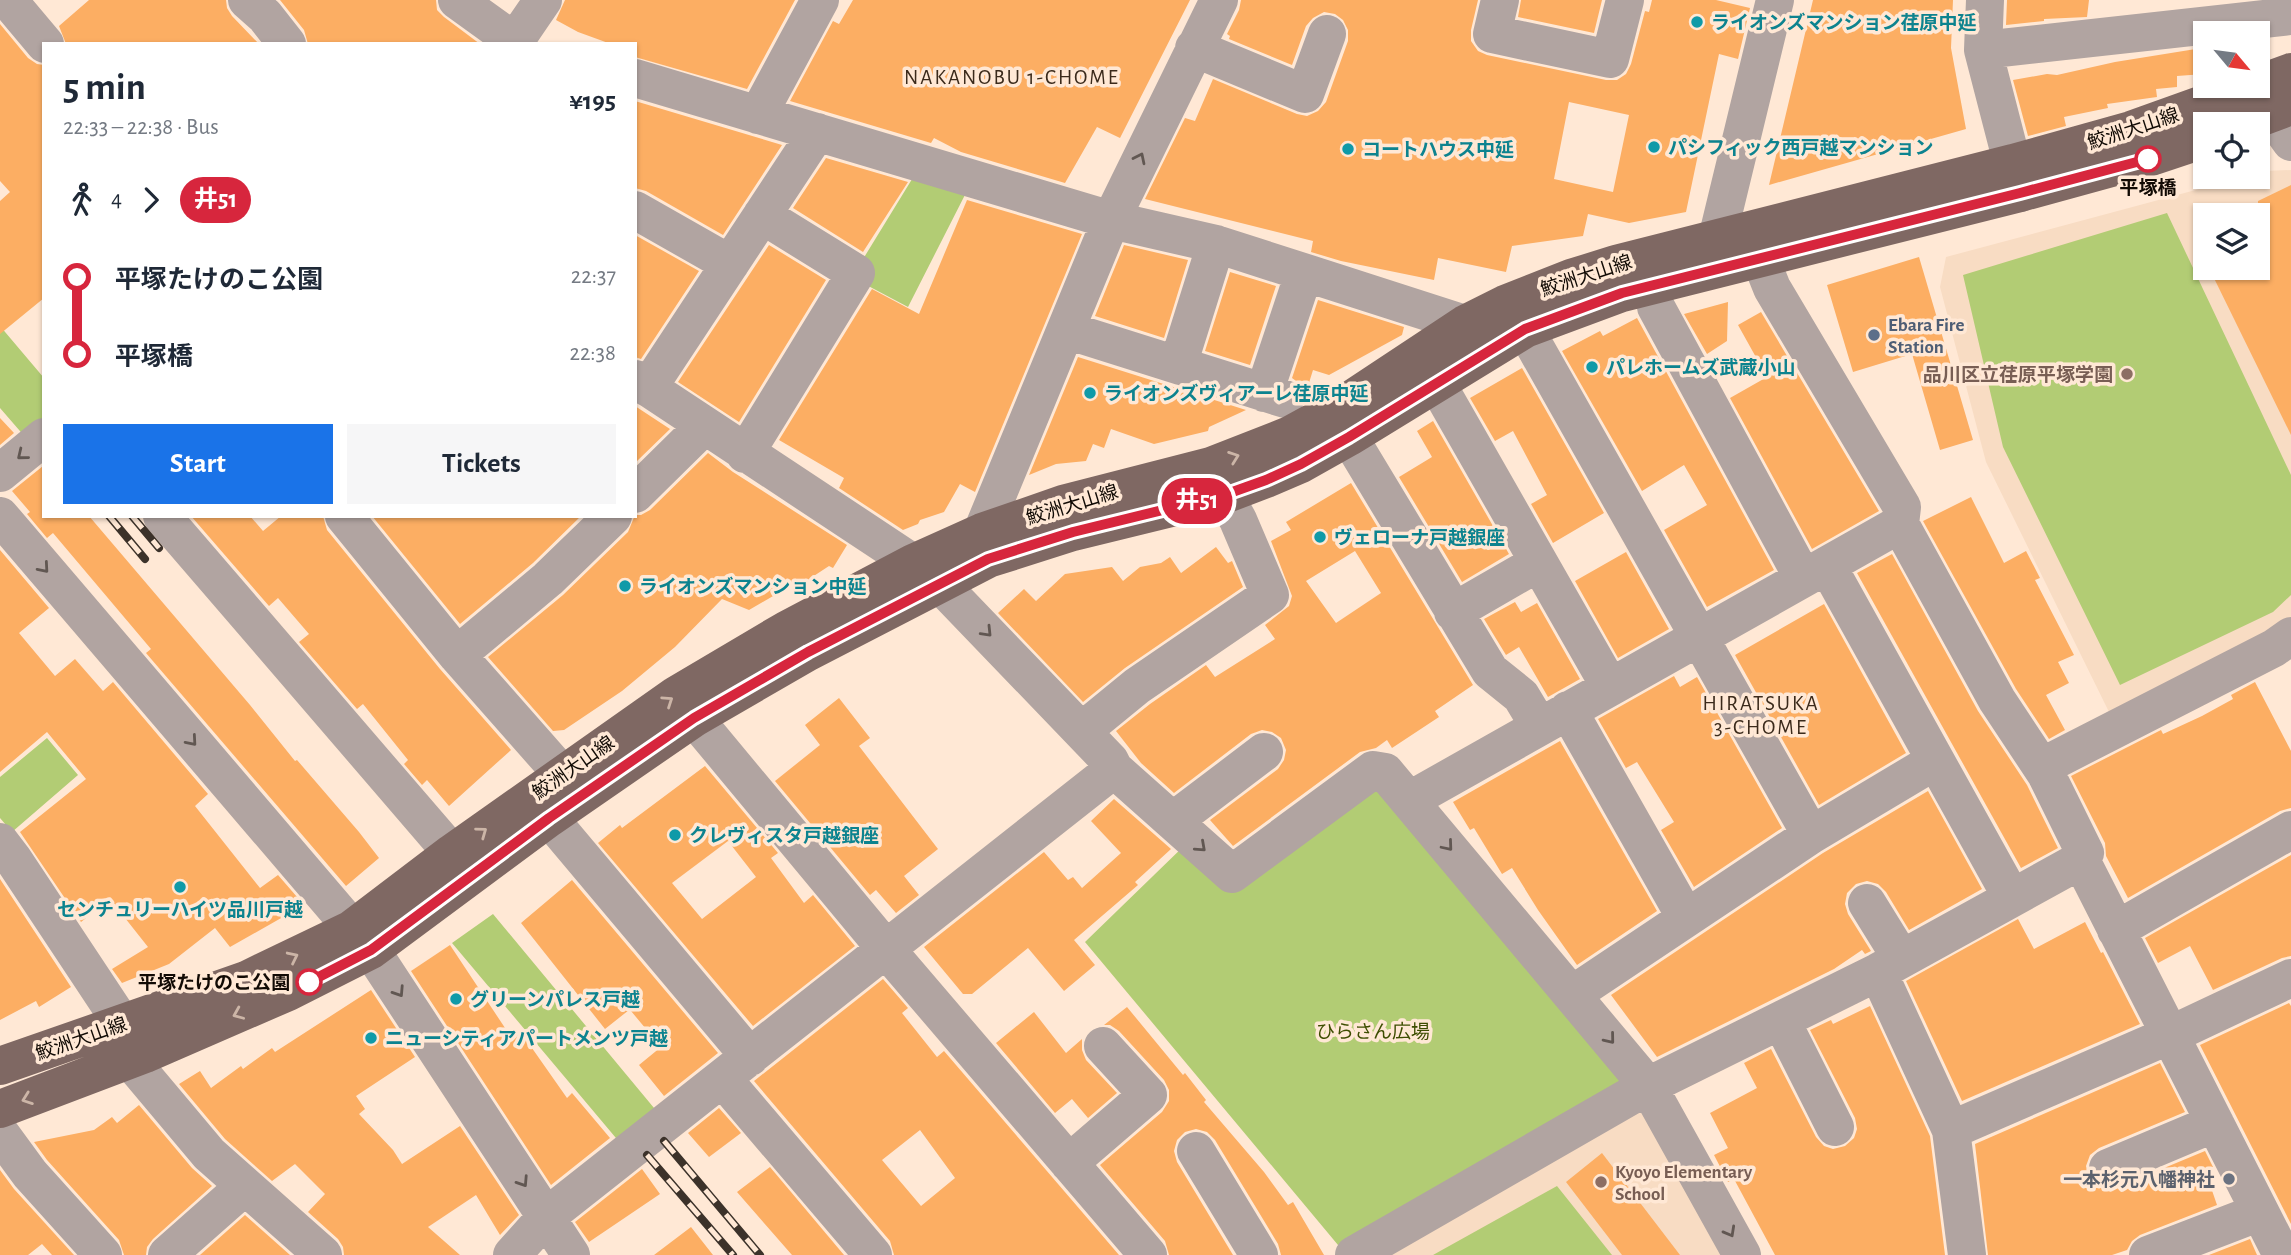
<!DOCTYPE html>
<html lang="en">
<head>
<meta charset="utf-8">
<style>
  :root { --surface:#fff; --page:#f6f6f7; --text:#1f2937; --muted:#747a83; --accent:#1a73e8 }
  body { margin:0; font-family:"Alegreya Sans","Noto Sans JP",sans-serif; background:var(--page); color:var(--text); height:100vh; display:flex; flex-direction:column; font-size:26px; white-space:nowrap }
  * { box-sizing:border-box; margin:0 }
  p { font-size:23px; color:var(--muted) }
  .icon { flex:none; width:38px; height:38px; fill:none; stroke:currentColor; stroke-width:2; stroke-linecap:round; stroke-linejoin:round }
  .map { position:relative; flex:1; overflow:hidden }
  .details { position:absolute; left:42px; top:42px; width:595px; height:476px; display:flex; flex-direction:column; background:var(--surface); border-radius:0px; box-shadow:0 2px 5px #0004 }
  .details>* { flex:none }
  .badge { padding:0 14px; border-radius:23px; font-size:24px; line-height:46px }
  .needle { width:46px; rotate:119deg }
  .fabs { position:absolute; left:2193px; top:21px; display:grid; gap:14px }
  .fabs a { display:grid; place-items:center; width:77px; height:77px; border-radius:0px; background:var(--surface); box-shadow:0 2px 5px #0004; font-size:35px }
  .map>.badge { position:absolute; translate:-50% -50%; box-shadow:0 0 0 4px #fff }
  .legs { display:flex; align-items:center; gap:10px; height:77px; padding:0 21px; font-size:23px }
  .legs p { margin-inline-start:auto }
  .head { display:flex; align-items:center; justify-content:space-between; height:119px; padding:0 21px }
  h1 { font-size:38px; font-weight:700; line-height:52px }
  .primary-button { display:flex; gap:14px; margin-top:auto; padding:14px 21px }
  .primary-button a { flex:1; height:80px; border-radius:0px; background:var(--accent); color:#fff; font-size:28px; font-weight:700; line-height:80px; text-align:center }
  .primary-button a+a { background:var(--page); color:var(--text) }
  ul { padding:0 21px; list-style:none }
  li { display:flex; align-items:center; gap:24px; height:77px; font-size:26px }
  li i { display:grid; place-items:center; width:10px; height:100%; margin:0 9px; background:currentColor }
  li i::after { content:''; width:18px; height:18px; margin:-9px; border:5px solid; border-radius:50%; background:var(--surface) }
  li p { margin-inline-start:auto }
  li:first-child i { background:linear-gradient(#0000 50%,currentColor 0) }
  li:last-child i { background:linear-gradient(currentColor 50%,#0000 0) }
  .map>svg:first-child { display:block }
  .built { fill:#f8dcc3; fill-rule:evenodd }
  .green { fill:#b2cc74 }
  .building { fill:#fcae63; fill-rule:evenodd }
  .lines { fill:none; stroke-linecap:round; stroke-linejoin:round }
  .minor { stroke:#b1a4a1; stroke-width:38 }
  .major { stroke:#7f6863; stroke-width:38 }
  .rail-casing { stroke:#3c322a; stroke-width:8 }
  .rail { stroke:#ffe8d5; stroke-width:5; stroke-dasharray:16; stroke-linecap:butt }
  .oneway { stroke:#615752 }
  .oneway2 { stroke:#ccb5a7 }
  .line-1-casing { stroke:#fff; stroke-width:16 }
  .line-1 { stroke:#d7263d; stroke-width:10 }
  .culture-dot { fill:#0f9aa8; stroke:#ffe8d5; stroke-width:2.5 }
  .stop-1-dot { fill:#fff; stroke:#d7263d; stroke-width:3.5 }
  .service-dot { fill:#5c6f8a; stroke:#ffe8d5; stroke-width:2.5 }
  .education-dot { fill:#8d6e63; stroke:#ffe8d5; stroke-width:2.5 }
  .worship-dot { fill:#6b7280; stroke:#ffe8d5; stroke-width:2.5 }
  .labels { text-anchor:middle; stroke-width:7; stroke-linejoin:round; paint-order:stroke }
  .culture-label { font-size:19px; font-weight:bold; fill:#0d838f; stroke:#ffe8d5; text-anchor:start }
  .street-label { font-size:19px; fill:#110a04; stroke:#ffe8d5 }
  .stop-label { font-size:19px; font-weight:bold; fill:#110a04; stroke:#ffe8d5 }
  .service-label { font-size:19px; font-weight:bold; fill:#4e5e75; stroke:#ffe8d5; text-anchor:start }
  .education-label { font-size:19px; font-weight:bold; fill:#785e54; stroke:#ffe8d5; text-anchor:end }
  .park-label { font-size:19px; fill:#3d4d00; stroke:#ffe8d5 }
  .worship-label { font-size:19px; font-weight:bold; fill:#5b616d; stroke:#ffe8d5; text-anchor:end }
  .neighbourhood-label { font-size:21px; letter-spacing:2px; fill:#3b2a1b; stroke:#ffe8d5 }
</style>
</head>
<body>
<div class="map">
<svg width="2291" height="1255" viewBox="0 0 2291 1255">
  <rect width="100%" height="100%" fill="#ffe8d5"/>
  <path class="built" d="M2291 170V623L2109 712 1986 462 1940 287 1946 257 2244 177H2258V173L2264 171ZM2205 215H2258V268H2205Z
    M1638 1108H1650L1733 1255H1382Z"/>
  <path class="green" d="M917 171 970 185 908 307 857 280 860 264Z
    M2167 213 2291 475V595L2273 612 2120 685 2003 447 1963 275Z
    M0 326 44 378V423L26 438 0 408Z
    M47 738 78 775 12 832 0 818V777Z
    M1365 788 1385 791 1629 1081 1343 1251 1085 942 1187 843 1234 887Z
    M493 914 659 1114 621 1144 452 943Z
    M1557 1186 1612 1255H1433Z"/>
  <path class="building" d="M89 0H226L227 8 232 16 259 44H66L59 26Z
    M280 0H436L437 10 444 17 480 44H308L304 30Z
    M565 0H795L747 89 635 57V44H611L578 32 556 20Z
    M853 0H1190L1120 138 1097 127 1065 183 961 152 934 138 931 143 790 101 833 21 839 24Z
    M1241 0H1478L1471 30V41L1478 51 1487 55 1606 80H1617L1626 74 1631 64 1645 11 1649 12 1652 0H1716L1750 8 1738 59 1719 54 1686 212 1629 223 1588 214 1583 236 1512 246 1506 272 1438 258 1434 280 1341 261 1311 252 1313 241 1145 199 1185 118 1195 121 1213 79 1297 114 1307 116 1318 111 1326 102 1348 41V30L1343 20 1335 14 1324 12 1313 18 1306 26 1292 65 1229 39 1230 36 1227 34 1239 10ZM1569 102 1629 115 1613 192 1554 179Z
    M1521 0H1602L1594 33 1518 17Z
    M1813 0H1953L1951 48 1966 129 1769 185Z
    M2007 0H2089L2087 17 2044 19V21L2006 25Z
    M0 24 28 58 37 64 44 65V298L0 334V201L10 192 0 181Z
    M2202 48 2204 74 2177 76V87L2156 89 2157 97 2107 104 2108 108 2064 117 2066 126 2028 136 2013 80 2047 74 2057 75 2115 62Z
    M635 101 782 145 723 235 646 191 635 188Z
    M826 158 908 182 863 252 793 208Z
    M2291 185V435L2209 268H2258V201Z
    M967 200 1082 234 975 492 960 484 944 512 920 520 918 524 903 530 839 488 844 478 779 440 872 289 919 314Z
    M635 235 699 271 641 359 635 357Z
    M769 245 826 280 739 422 678 382Z
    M1124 245 1188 260 1164 338 1095 316Z
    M1919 257 1973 440 1940 450 1912 354 1853 372 1827 285Z
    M1230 272 1276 286 1250 365 1205 351Z
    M1318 300 1404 327 1402 335 1329 375 1313 370 1308 386 1299 383 1292 378Z
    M1728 302 1727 341 1707 354 1684 314Z
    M1761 312 1879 511 1812 549 1730 398 1767 377 1738 325Z
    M1637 318 1774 570 1707 607 1664 530 1707 505 1684 465 1642 491 1562 351 1600 331 1603 336Z
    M1078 357 1246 410 1209 427 1208 431 1154 444 1111 429 1104 448 1093 444 1086 461 1056 464 1029 475Z
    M1522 368 1604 513 1553 543 1531 504 1547 495 1513 431 1495 441 1470 398Z
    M635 406 670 429 635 463Z
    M0 418 14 433 0 445Z
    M1433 421 1509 554 1462 582 1399 477 1432 457 1417 431Z
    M708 453 733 472 847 545 833 568 829 566 797 587 786 581 780 592 749 610 722 599 675 647 622 691 564 730 553 731 488 657 563 595 628 532 635 515H641L650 510Z
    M43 466 44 516H89L250 705 295 761 297 760 359 832 379 858 346 886 146 653 151 649 53 533 47 538 27 514 30 512 12 491Z
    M1351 483 1473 685 1435 711 1439 717 1392 748 1387 740 1376 748 1360 752 1233 846 1210 820 1278 769 1284 760 1286 750 1281 738 1272 732 1262 730 1251 734 1174 793 1141 763 1116 731 1150 704 1206 665 1215 677 1275 639 1265 625 1289 606 1292 596 1271 541 1291 530 1286 522ZM1355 551 1381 593 1336 623 1306 581Z
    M1971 497 2004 563 2026 551 2040 578 2035 580 2074 655 2058 662 2069 683 2046 695 2065 730 2049 739 2016 689 1923 521Z
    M191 516H250L263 531 281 516H323L327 530 440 669 511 750 449 806 427 780 422 785 404 764 408 760 363 704 357 709 299 642 309 634 278 598 269 606Z
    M372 516H581L533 563 460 624Z
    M1216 547 1228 563 1232 561 1243 587 1125 668 1083 702 998 613 1024 589 1036 601 1065 574 1112 567 1123 581 1140 567 1161 563 1170 557 1181 573Z
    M0 550 49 608 19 633 55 676 75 659 103 691 113 682 208 794 195 806 260 888 278 875 304 905 230 947 215 928 169 964 122 983 112 969 148 947 110 899 81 922 20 832 86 779 47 732 0 772Z
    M1626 552 1669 629 1618 658 1575 581Z
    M1892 554 1978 711 2027 785 2058 848 2021 868 1857 573Z
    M1515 602 1521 612 1537 603 1580 679 1548 697 1519 647 1506 655 1484 619Z
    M1824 604 1906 753 1819 805 1735 655Z
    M1674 676 1680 687 1697 677 1782 828 1694 887 1661 830 1674 822 1637 762 1626 768 1598 719Z
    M2255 682 2291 751V808L2280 811 2128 898 2106 856 2105 843 2071 776 2161 730 2163 734 2202 716 2233 699 2231 695Z
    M839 698 870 738 859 746 938 849 904 876 919 895 896 913 876 890 870 895 775 781 820 745 805 725Z
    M1560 741 1657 911 1577 965 1538 910 1512 868 1502 874 1474 828 1470 830 1453 802Z
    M705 766 778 853 771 858 804 903 813 895 855 946 753 1026 598 843 620 825 622 828ZM728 841 756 877 702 919 672 883Z
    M1928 791 1982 889 1909 930 1886 892 1878 884 1867 881 1856 884 1847 893 1845 904 1848 914 1871 951 1865 954 1862 950 1834 969 1657 1057 1611 995 1823 853Z
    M1114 799 1171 849 1135 882 1138 885 1074 940 1095 965 1064 991 1028 948 972 994H963L924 947 1044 852 1068 880 1073 877 1082 888 1121 853 1091 821Z
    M2291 855V956L2282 958 2213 990 2190 946 2158 963 2145 938Z
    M0 879 71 987 39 1007 36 1001 0 1020Z
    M572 880 718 1053 664 1096 639 1065 661 1047 631 1011 629 1010 605 1029 521 923Z
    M2018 919 2034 949 2085 922 2101 953 2103 952 2140 1024 1962 1101 1906 981Z
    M450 945 511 1037 520 1031 567 1098 572 1093 610 1138 551 1185 411 971Z
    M883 979 908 1008 902 1013 937 1057 944 1051 1119 1255H894L890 1241 754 1081ZM920 1130 955 1178 921 1206 882 1160Z
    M371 990 415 1057 356 1096 365 1109 359 1114 393 1150 402 1164 460 1126 519 1215 500 1235 476 1195 428 1227 460 1255H344L343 1247 338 1239 308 1212 325 1194 295 1164 272 1181 225 1139 179 1084 200 1071 211 1088 241 1066 243 1069 272 1048 275 1052Z
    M2289 1003 2291 1006V1224L2200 1045Z
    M1870 1006 1930 1136 1945 1255H1775L1734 1179 1728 1182 1714 1155 1728 1148 1710 1113 1757 1088 1744 1063 1771 1049 1816 1137 1824 1146 1833 1149 1845 1146 1854 1138 1857 1129 1855 1118 1810 1030 1831 1020 1833 1024Z
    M1127 1007 1183 1075 1185 1073 1206 1100 1204 1102 1264 1172 1288 1205 1293 1202 1324 1255H1281L1278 1244 1215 1140 1207 1132 1196 1129 1185 1132 1177 1140 1174 1151 1177 1162 1233 1255H1169L1165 1241 1100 1165 1162 1112 1169 1101V1090L1164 1080 1119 1031 1110 1025H1104Z
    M1034 1012 1066 1053 1082 1039V1050L1086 1060 1117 1093 1088 1118 1072 1099 1055 1113 996 1043Z
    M2160 1063 2185 1112 2099 1148 2090 1155 2086 1166 2088 1176 2095 1186 2106 1190 2116 1188 2205 1151 2213 1167 2205 1170 2217 1205 2140 1235 2132 1241 2127 1250 2112 1255H1988L1975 1144Z
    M139 1105 192 1168 212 1186 153 1239 147 1247 146 1255H124L119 1240 47 1160 34 1142 94 1130 112 1117 117 1123Z
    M719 1108 741 1133 709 1157 688 1133Z
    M1602 1153 1680 1255H1622L1566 1182Z
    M770 1167 844 1255H792L737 1192Z
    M642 1169 660 1194 589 1242 575 1222Z
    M0 1170 14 1189 74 1255H52L42 1244 28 1255H0Z
    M245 1215 290 1255H200Z
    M691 1227 713 1255H654Z
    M2250 1239 2257 1255H2209Z"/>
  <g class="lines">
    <path class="minor" d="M8 0 45 44
      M247 0 265 16 287 44
      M457 0 518 44
      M1500 0 1492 34 1610 59 1625 0
      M1985 0 1983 50 2020 193
      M513 44 543 0
      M1194 48 1305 94 1327 34
      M1983 50 2291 16
      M635 78 1111 220 1216 244 1465 324 1490 338
      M2271 114 2291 142
      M758 115 820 0
      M635 210 730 264
      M1716 269 1717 239 1775 0
      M1656 307 1803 578
      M1525 329 1811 835
      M1066 330 1285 399
      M1178 365 1216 244
      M635 379 913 563 939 583 1110 761 1114 769 1232 874 1373 770 1385 772 1648 1086 1742 1255
      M1437 384 1610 687
      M648 388 817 132
      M1264 393 1304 273
      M1349 437 1490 671 1521 696 1539 726
      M745 454 856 273 762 215
      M0 473 44 437
      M635 494 704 426
      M0 516 371 950 571 1255
      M162 516 452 853
      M344 516 457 655 562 774
      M1900 524 1997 700 2046 774
      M982 532 1111 220 1219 0
      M1827 565 2012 898
      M1453 612 1538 563
      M457 655 548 579 613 516
      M1568 710 1686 918
      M694 718 886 949 1148 1255
      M1082 731 1137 686 1270 595 1238 520 1224 495
      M1410 800 1900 524 1902 507 1772 288 1760 258
      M549 818 750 1057
      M1173 821 1264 752
      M0 842 13 859 123 1025
      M2081 860 2282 1255
      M1867 903 1901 958
      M2116 930 2291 830
      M1878 972 1951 1130 1967 1255
      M1573 994 1811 835 1935 761
      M1781 1020 1835 1127
      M130 1060 209 1154 323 1255
      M723 1079 873 1255
      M1951 1130 2170 1035 2291 978
      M0 1133 30 1174 103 1255
      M1196 1151 1259 1255
      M1069 1163 1148 1095 1103 1046
      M2108 1168 2215 1123
      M167 1255 245 1186
      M512 1255 546 1217 1114 769
      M1354 1255 1648 1086 1878 972 2081 860 2085 853 2046 774 2055 760 2274 648 2291 636
      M2148 1255 2260 1212"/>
    <path class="major" d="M2258 84 2291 72
      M2243 124 2291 106
      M0 1066 246 980 352 929 452 853 676 695 786 630 913 563 982 532 1063 504 1211 466 1290 435 1332 412 1465 324 1505 304 1571 278 1616 264 2013 163 2131 130 2254 86
      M0 1109 145 1054 288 992 371 950 549 818 694 718 808 652 988 559 1073 532 1224 495 1266 479 1301 464 1349 437 1525 329 1622 293 2020 193 2148 158 2205 139"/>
    <g class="rail-casing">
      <path id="rail" d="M109 516 145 559
        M132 516 159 548
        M664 1141 760 1255
        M647 1155 733 1255"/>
    </g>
    <use href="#rail" class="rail"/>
  </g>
  <defs><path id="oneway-chevron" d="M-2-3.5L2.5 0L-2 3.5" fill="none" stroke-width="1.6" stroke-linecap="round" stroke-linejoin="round" transform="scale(1.75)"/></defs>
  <g class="oneway">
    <use href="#oneway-chevron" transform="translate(1140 158) rotate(-64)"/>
    <use href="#oneway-chevron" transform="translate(22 455) rotate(141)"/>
    <use href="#oneway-chevron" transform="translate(44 568) rotate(49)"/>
    <use href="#oneway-chevron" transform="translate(987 632) rotate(46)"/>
    <use href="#oneway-chevron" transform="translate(192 741) rotate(49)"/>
    <use href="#oneway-chevron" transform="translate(1448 846) rotate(50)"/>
    <use href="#oneway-chevron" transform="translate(1201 847) rotate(42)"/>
    <use href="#oneway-chevron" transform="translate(399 992) rotate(57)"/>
    <use href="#oneway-chevron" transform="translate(1610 1039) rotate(51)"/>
    <use href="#oneway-chevron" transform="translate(523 1182) rotate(57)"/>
    <use href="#oneway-chevron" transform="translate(1730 1232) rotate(61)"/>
  </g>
  <g class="oneway2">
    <use href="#oneway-chevron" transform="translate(1234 457) rotate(-20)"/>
    <use href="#oneway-chevron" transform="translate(668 701) rotate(-34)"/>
    <use href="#oneway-chevron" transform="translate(482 832) rotate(-36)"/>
    <use href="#oneway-chevron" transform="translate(293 957) rotate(-26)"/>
    <use href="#oneway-chevron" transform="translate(238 1014) rotate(157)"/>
    <use href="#oneway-chevron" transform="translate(27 1099) rotate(160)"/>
  </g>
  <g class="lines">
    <g class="line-1-casing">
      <path id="line-1" d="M309 982 371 950 549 818 694 718 808 652 988 559 1073 532 1224 495 1266 480 1301 464 1349 437 1525 329 1622 293 2020 193 2148 159"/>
    </g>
    <use href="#line-1" class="line-1"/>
  </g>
  <g class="culture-dot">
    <circle cx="1697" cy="22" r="7"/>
    <circle cx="1654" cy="147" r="7"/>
    <circle cx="1348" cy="149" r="7"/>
    <circle cx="1592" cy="367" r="7"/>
    <circle cx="1090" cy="393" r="7"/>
    <circle cx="1320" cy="537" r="7"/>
    <circle cx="625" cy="586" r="7"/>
    <circle cx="675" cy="835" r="7"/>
    <circle cx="180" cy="887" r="7"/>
    <circle cx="456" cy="999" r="7"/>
    <circle cx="371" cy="1038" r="7"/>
  </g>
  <g class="stop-1-dot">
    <circle cx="2148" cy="159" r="12"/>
    <circle cx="309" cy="982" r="12"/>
  </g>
  <circle class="service-dot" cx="1874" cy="335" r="7"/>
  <g class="education-dot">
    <circle cx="2127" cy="374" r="7"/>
    <circle cx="1601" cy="1182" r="7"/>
  </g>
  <circle class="worship-dot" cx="2229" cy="1179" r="7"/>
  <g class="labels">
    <g class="culture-label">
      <text x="1711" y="29">ライオンズマンション荏原中延</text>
      <text x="1668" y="154">パシフィック西戸越マンション</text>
      <text x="1362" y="156">コートハウス中延</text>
      <text x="1606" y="374">パレホームズ武蔵小山</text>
      <text x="1104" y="400">ライオンズヴィアーレ荏原中延</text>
      <text x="1334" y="544">ヴェローナ戸越銀座</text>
      <text x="639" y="593">ライオンズマンション中延</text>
      <text x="689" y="842">クレヴィスタ戸越銀座</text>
      <text x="180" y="916" text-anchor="middle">センチュリーハイツ品川戸越</text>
      <text x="470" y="1006">グリーンパレス戸越</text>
      <text x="385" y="1045">ニューシティアパートメンツ戸越</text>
    </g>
    <g class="street-label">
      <text transform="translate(2133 128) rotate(-18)" y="7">鮫洲大山線</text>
      <text transform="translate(1586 275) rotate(-18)" y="7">鮫洲大山線</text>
      <text transform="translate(1072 504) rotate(-17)" y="7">鮫洲大山線</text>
      <text transform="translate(573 767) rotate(-35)" y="7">鮫洲大山線</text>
      <text transform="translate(81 1038) rotate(-19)" y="7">鮫洲大山線</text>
    </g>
    <g class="stop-label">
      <text x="2148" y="194">平塚橋</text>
      <text x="290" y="989" text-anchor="end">平塚たけのこ公園</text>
    </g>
    <g class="service-label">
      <text x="1888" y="331">Ebara Fire<tspan x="1888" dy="22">Station</tspan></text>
    </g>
    <g class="education-label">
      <text x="2113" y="381">品川区立荏原平塚学園</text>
      <text x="1615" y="1178" text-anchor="start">Kyoyo Elementary<tspan x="1615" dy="22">School</tspan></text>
    </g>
    <g class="park-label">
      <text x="1373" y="1038">ひらさん広場</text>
    </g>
    <g class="worship-label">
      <text x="2215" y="1186">一本杉元八幡神社</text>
    </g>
    <g class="neighbourhood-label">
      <text x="1012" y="84">NAKANOBU 1-CHOME</text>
      <text x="1761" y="710">HIRATSUKA<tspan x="1761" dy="24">3-CHOME</tspan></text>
    </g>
  </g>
</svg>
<div class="fabs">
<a><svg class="needle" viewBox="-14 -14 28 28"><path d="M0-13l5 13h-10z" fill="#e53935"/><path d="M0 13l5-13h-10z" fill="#747a83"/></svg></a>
<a><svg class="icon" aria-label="locate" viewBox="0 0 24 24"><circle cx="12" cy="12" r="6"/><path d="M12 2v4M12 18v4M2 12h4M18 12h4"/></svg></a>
<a><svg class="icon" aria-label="layers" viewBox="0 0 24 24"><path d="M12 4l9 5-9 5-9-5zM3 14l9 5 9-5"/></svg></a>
</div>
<b class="badge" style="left:1197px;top:501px;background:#d7263d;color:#fff">井51</b>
<section class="details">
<div class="head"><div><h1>5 min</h1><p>22:33 – 22:38 · Bus</p></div><b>¥195</b></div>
<div class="legs"><svg class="icon" aria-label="walk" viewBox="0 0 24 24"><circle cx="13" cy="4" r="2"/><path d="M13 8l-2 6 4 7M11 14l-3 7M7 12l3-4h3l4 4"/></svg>4<svg class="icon" aria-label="forward" viewBox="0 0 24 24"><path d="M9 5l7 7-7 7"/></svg><b class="badge" style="background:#d7263d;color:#fff">井51</b></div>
<ul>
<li><i style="color:#d7263d"></i><b>平塚たけのこ公園</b><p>22:37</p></li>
<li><i style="color:#d7263d"></i><b>平塚橋</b><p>22:38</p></li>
</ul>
<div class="primary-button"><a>Start</a><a>Tickets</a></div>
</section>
</div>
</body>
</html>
